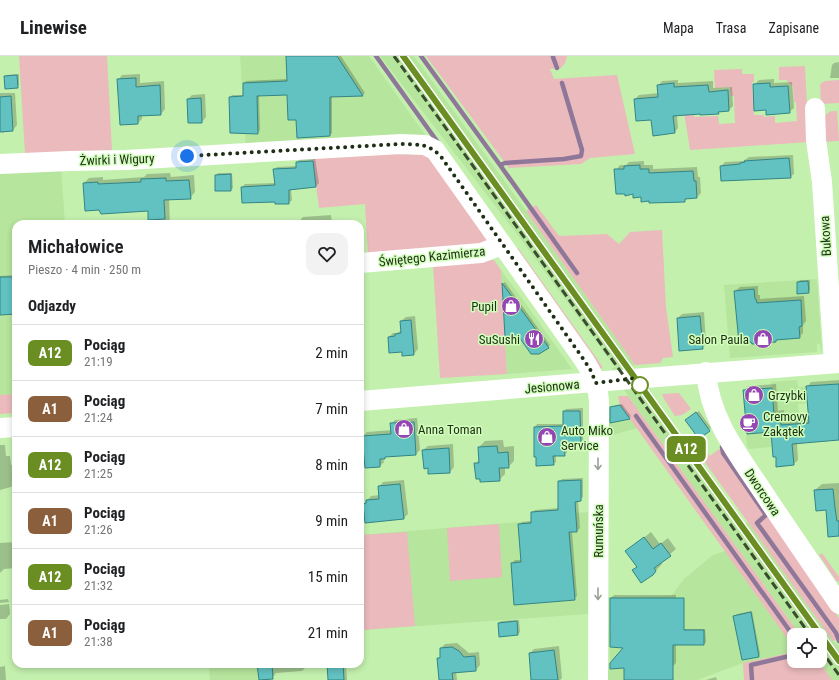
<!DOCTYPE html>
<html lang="pl">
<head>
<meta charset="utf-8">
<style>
  :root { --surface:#fff; --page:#f2f2f2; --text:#202124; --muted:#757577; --line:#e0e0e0 }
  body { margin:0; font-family:"Roboto Condensed",sans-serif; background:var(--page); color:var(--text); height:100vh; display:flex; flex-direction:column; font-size:15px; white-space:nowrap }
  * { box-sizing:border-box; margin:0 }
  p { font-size:13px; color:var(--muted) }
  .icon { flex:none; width:22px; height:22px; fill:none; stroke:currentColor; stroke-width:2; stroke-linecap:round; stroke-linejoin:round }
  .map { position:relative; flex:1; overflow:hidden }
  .side { position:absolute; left:12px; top:164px; width:352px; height:448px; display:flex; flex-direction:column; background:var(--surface); border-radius:12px; box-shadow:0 2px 6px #0003 }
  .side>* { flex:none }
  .badge { padding:0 8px; border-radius:6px; font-size:14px; line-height:26px }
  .fabs { position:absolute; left:787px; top:572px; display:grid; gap:8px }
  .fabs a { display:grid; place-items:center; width:40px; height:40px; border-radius:8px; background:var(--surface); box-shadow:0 2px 6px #0003; font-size:20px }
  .you { position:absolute; width:20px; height:20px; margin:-10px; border:3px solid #fff; border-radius:50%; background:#1a73e8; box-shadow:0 0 0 6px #1a73e833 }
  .map>.badge { position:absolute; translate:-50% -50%; box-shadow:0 0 0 2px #fff }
  h2 { padding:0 16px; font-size:15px; line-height:36px }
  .round { display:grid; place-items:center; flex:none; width:42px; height:42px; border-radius:12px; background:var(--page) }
  .overview { display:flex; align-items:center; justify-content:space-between; height:68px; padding:0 16px }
  h1 { font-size:19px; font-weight:600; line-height:30px }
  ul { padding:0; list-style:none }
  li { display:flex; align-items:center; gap:12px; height:56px; padding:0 16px; border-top:1px solid var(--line) }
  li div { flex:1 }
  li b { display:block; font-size:15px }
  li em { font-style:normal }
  li .badge { min-width:44px; font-weight:700; text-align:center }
  header { display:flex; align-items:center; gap:24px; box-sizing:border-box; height:56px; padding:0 20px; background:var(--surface); border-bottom:1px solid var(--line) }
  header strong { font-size:19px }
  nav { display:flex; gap:22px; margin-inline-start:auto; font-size:14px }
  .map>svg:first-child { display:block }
  .built { fill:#b6e59d }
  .green { fill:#eababc }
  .shadow { fill:#0003 }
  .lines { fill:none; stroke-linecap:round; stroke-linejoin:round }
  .stream { stroke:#8e7798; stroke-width:4.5 }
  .building { fill:#62c2c2; stroke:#328585 }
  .minor { stroke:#fff; stroke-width:20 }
  .rail { stroke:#394d2e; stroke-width:3; stroke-dasharray:8 4; stroke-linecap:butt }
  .oneway { stroke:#9aa196 }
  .line-casing { stroke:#fff; stroke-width:9 }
  .line { stroke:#6b8e23; stroke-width:6 }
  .walk { stroke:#1f2f16; stroke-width:4; stroke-dasharray:0 7.2 }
  .stop-dot { fill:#fff; stroke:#6b8e23; stroke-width:2 }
  .labels { text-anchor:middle; stroke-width:3; stroke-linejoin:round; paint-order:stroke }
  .street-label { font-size:13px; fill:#1f2f16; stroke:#d1febb }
  .poi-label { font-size:13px; fill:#1f2f16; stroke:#d1febb; text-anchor:start }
</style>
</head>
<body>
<header>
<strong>Linewise</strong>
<nav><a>Mapa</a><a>Trasa</a><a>Zapisane</a></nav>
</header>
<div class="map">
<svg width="839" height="624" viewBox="0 0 839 624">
  <rect width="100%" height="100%" fill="#c4f0ae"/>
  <path class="built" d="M240 0H369L426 80 246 92Z
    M380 0H414L526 155 635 309 632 310 651 336 649 337 744 468 748 466 833 585 839 590V624H832L819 605H820V579H800L611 316H614L612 313 615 311 520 182Z
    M61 110 65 168H16V338L0 339V114Z
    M501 214 521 241 572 313 507 318Z
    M817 223 822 295H821L820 288H817V296L730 302 724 229Z
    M797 324 798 331 839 328V344L798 348 802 388 749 393 747 390 746 380 747 377 745 359H744V355L743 334 772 332 771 326Z
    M620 349 637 372 606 381 605 352Z
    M588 456V558L362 574 360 556V479L531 465V467L545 459Z
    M725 495 794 592V596L743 607 697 624H607V610L610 606 609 591H606V541L671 540 684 523 713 499Z
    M209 608H273L274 624H210Z"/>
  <path class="green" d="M19 0H107L112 94 25 98Z
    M426 0H567L565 7 561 12 550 13 554 23 617 19 635 98 590 102 581 108 509 112Z
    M805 10 809 86 690 94 680 31 691 30 694 61 718 60 719 68 735 67 734 40H731L730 31 715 32 714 14 742 13V18H754V26H752L754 59H764V61L775 60V67L797 65 796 46H794L793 30 786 24H779V11Z
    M839 24V47L821 48 820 28 825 25Z
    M831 55H837L839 85 822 86 820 63Z
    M328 96 428 99 488 182 486 187 368 200 365 148 319 152 312 97Z
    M536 149 559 180 607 178 619 188 630 176 662 174 666 251 673 301 663 302 660 307 635 309 526 155Z
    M518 192 600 307 603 312 598 313 513 196Z
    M494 204 501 214 507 318 440 322 433 209Z
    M679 337 691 353 682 359 675 360 664 343 662 338Z
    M16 338V357L0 358V339Z
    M618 340H628L800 579H794V592L620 349Z
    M700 386 710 400 722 391 839 562V583L833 585 704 405 706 402 696 389Z
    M499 468 502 521 450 525 447 472Z
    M407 476 415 570 362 574 360 556V479Z
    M822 497 839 521V525L837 526 819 499Z
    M794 596V605H819L832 624H744L743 607Z"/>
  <path class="shadow" d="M287 0H341L365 37 363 39 332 40V77L330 79 297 63 288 38 259 39 260 74 258 77 230 42 232 39H244V27L246 25 288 23Z
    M839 6V22H830L832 9 834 7Z
    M19 18V29L17 31 5 21 7 19Z
    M140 18V27L164 25 165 53 161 58 142 59V63L138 67 118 24 122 19Z
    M774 23V27L792 26 794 52 789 56 767 53 754 29 759 24Z
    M678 24V27L713 25V32L732 31 733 50 729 54 720 55 718 57 701 56 677 59 678 72 674 77 652 63 635 43 639 39 659 37 658 30 662 25Z
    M0 37H15L17 69 13 74H7L3 77 0 74Z
    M205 38 206 61 202 66 188 43 192 39Z
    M793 99 794 118 790 121 721 110 725 106 743 105 749 101Z
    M315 102 319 127 316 130 291 133 292 144 289 147 276 145 242 131 245 128 275 127 274 114 277 111 297 110V106L300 103Z
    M644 105V109H653V113L697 111 698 121H700L701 137 697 141 687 142 684 145 650 144 634 137 616 114 620 109H626L629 106Z
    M170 117 171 121 194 119 195 136 190 142 169 143 170 168H150L148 154 84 127 89 122 103 121V124L144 121 147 118Z
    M218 117H232L233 132 231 134H216V119Z
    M331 159 332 168H301V163L303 161Z
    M16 219V257L0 258V220Z
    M800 224H810V234L808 236 798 226Z
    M505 226 550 289 548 291 519 280H506L503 227Z
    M758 230V239H760V243L804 240 806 265 803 269V277L799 281 778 283 775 285 735 235 740 231Z
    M704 256 706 288 702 292 678 262 682 258Z
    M415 260 418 293 414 298 403 295 389 281 393 277H397L402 274 401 265 406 261Z
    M360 283H363L364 297 360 301Z
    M839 324V383L797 387 798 404 794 408 777 400 772 375 744 335 749 330 776 328 778 355 784 354 785 365 809 363 807 331 811 326Z
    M622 348 631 360 629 362 611 366V352L614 350Z
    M583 352V384L580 386 567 387V396L564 399H556V406L553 408 535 400V371L537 368H564V355L566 353Z
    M699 355 711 372 699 381 688 362Z
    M417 362 420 394 416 398 386 400 383 402 384 406 380 410 363 380 367 376 392 374 391 368 395 364Z
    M503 384 504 391 514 390V405L508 411H505V418L499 424 475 408 480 403 479 391 485 385Z
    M453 388 454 411 450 416 423 394 428 390Z
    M0 389H5L6 400H10L11 409 15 408 16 419V426L11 431 0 434Z
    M583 422V441L580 444H578L580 472 577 475H572L577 540 574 543 512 507 515 504H522L519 469 522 466 532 465V457L535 454 559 452V426L562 423Z
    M404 424 408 458 404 462 364 448 371 440 380 439 379 431 383 426Z
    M839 427V479L827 453 815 434 822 428Z
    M651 476 660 488 668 482 676 493 661 506 662 508 653 518 633 515 638 510 627 495Z
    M16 486V512L4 513 0 517V487Z
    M614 539H676V607L673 610 643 624H625V591L611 542Z
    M8 543 9 546 0 547V544Z
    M9 548 10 558 6 563H0V549Z
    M752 555 760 598 759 600 735 560 737 558Z
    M519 564 520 576 518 578 499 567 501 565Z
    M684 573H705L706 586 704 588 682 575Z
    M457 587 469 597 479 596 480 609 476 614 456 615 457 624H440L438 603 441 600V592L445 588Z
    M559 590 562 622 560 624H532L530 597 534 593Z
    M201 608H243L201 611Z
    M258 608H348L346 610 347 624H329L328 610 305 612 302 615 276 617 272 622Z
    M5 610 6 624H0V611Z
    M716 621 717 624H706Z"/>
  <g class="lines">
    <path class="stream" d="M376 0 439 88
      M421 0 500 109
      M553 1 557 12
      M562 27 582 94 581 100 564 103 505 107 500 109 577 217
      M636 360 794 581
      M724 388 722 391 723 397 766 459 757 467 836 577 839 585
      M752 624 751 609 794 599"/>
  </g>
  <path class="building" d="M286 0H337L363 40 330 41V80L297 82 296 64H288L287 39 257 40 258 78 230 77 229 41 243 40V27L287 25Z
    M17 19 18 32 5 33 4 20Z
    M136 22V31L160 29 161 59 138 60V68L120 69 117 23Z
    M674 27V31L708 29 709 36 728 34 729 55 718 56 719 58 700 59V58L673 60 675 77 653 80 651 64 636 65 634 43 658 41 657 29Z
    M770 27V31L788 30 790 57 766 59V54L754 55 753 28Z
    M11 40 13 75 0 76V41Z
    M201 42 202 67H188L187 43Z
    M789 102 791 122 721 125 720 110 740 108V107L745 106 744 105Z
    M313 105 316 131 289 134V148H275V146L242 147 241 131 275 129 273 113 296 112V106Z
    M640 109V113H649V117L693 115 694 125H696L697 142 685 143V146L649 147V145L641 146V141L633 142V138L625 140V138H616L614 113H624V110Z
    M231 118V135H215V119Z
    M166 122V125L189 124 191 143 164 144 165 163 148 164V155L101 158 99 154 85 155 83 127 98 126V128L141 126V123Z
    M0 221H16V258L0 259Z
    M808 225 809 237 797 238V226Z
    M502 227 549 292 539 298H531L519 281H505Z
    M754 233 755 243H756L757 247 801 244 802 270 799 271 800 282 776 284V286L752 288 751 286 739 287 734 235Z
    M700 260 703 293 679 295 677 262Z
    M411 264 414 299 402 300V296L389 297 388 281 395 280V278L401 277 400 265Z
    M839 328V384L792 388 794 409 776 411V401H773L771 376 747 378 743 334 772 332 774 359H780L781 369 809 367 806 330Z
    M620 349 630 363 610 367V351Z
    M563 355H580L581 387 564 388 565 400H553L554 409 536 410V401H534V371L563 370Z
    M696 356 710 375 699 383 685 364Z
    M414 366 416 399 385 401V403H380V411L365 412 362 380 391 378 390 367Z
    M497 390 498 397 508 396 509 412H499L500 425 480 426V423H476L474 407H479L478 391Z
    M449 392 450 417 428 418V412L424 413 422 394Z
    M581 424V445L575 446 577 476H569L575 544 514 549 511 507 521 506 518 468 531 467V456L558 454V425Z
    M400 428 404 463 365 467 363 448 366 447V444L379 443 378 430Z
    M833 433 835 452 837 465H839V480L828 481 826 454 816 455 814 434Z
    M644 481 653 493 661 487 671 500 654 512 656 515 653 519 641 527 632 514 637 511 625 495Z
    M610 542H684V574H704V589H673V624H624V612L610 613V607L623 592 610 591Z
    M751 556 759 601 742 604 733 560Z
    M517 565 518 579 499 581 498 567Z
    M452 591 459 595 464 601 475 600 476 615 452 617 453 624H439L437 602H440V592Z
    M554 594 558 624H531L529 597Z
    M257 608H272L273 623 259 624Z
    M327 608H343L344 624H328Z"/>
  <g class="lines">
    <path class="minor" d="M815 52 816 84 822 126 834 307
      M0 108 69 105 126 104 401 88 425 89 435 94 584 304C593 318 598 329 599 346L598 624
      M360 207 481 197 502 189
      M706 316C710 364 738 398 763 436 788 474 814 511 839 548
      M360 345C520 332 679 319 839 307
      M0 372 16 371"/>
    <path class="rail" d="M394 0 810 579
      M403 0 839 605
      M820 593 839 619"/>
  </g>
  <defs><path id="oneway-shaft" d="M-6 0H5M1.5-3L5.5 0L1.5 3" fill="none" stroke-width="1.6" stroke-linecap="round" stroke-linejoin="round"/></defs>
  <g class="oneway">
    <use href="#oneway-shaft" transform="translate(598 408) rotate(90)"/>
    <use href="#oneway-shaft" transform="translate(598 538) rotate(90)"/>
  </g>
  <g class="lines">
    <g class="line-casing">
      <path id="line" d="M403 0 839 605"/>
    </g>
    <use href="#line" class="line"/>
    <path class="walk" d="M187 100 401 88C420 89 429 87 442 102L584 304 591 315 596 327 636 322 640 329"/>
  </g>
  <defs>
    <g id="shop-disc" transform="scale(1)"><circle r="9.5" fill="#9545b4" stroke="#d1febb"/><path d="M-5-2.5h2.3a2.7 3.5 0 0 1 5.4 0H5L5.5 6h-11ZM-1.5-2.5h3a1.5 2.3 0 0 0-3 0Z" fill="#fff"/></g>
    <g id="restaurant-disc" transform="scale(1)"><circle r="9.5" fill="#9545b4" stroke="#d1febb"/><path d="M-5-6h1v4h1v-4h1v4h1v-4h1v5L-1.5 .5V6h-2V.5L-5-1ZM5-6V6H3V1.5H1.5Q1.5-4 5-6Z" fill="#fff"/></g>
    <g id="cafe-disc" transform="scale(1)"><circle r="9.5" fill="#9545b4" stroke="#d1febb"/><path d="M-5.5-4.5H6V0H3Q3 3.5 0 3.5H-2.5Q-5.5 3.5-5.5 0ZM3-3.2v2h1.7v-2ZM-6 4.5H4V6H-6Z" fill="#fff"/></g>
  </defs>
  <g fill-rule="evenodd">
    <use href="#shop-disc" x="511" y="250"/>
    <use href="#restaurant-disc" x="534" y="283"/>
    <use href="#shop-disc" x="763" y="283"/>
    <use href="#shop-disc" x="754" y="339"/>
    <use href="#cafe-disc" x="749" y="367"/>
    <use href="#shop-disc" x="404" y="373"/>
    <use href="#shop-disc" x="547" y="381"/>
  </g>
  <circle class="stop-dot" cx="640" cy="329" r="8"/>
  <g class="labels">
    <g class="street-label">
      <text transform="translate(117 103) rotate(-2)" y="5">Żwirki i Wigury</text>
      <text transform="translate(825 180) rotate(-93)" y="5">Bukowa</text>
      <text transform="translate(432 200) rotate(-6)" y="5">Świętego Kazimierza</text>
      <text transform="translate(552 330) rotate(-5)" y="5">Jesionowa</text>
      <text transform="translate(763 436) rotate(56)" y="5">Dworcowa</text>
      <text transform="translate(598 475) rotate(-90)" y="5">Rumuńska</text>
    </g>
    <g class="poi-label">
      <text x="497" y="255" text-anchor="end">Pupil</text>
      <text x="520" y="288" text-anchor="end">SuSushi</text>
      <text x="749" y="288" text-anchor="end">Salon Paula</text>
      <text x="768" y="344">Grzybki</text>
      <text x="763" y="365">Cremovy<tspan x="763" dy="15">Zakątek</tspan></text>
      <text x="418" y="378">Anna Toman</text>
      <text x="561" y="379">Auto Miko<tspan x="561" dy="15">Service</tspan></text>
    </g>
  </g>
</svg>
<div class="fabs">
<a><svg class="icon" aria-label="locate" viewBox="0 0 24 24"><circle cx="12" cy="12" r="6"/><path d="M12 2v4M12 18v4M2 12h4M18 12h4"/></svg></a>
</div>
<div class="you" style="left:187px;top:100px"></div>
<b class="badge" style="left:686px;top:393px;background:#6b8e23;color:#fff">A12</b>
<section class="side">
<div class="overview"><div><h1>Michałowice</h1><p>Pieszo · 4 min · 250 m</p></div><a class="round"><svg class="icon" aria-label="heart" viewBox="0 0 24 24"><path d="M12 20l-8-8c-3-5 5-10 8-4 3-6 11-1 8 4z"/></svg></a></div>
<h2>Odjazdy</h2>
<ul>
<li><span class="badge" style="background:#6b8e23;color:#fff">A12</span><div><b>Pociąg</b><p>21:19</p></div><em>2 min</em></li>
<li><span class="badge" style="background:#8b5e3c;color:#fff">A1</span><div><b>Pociąg</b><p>21:24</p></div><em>7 min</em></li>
<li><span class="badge" style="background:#6b8e23;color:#fff">A12</span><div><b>Pociąg</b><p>21:25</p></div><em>8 min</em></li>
<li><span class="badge" style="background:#8b5e3c;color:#fff">A1</span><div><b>Pociąg</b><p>21:26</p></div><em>9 min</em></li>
<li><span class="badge" style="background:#6b8e23;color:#fff">A12</span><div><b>Pociąg</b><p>21:32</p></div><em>15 min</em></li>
<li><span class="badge" style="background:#8b5e3c;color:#fff">A1</span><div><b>Pociąg</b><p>21:38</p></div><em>21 min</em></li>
</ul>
</section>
</div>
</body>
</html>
